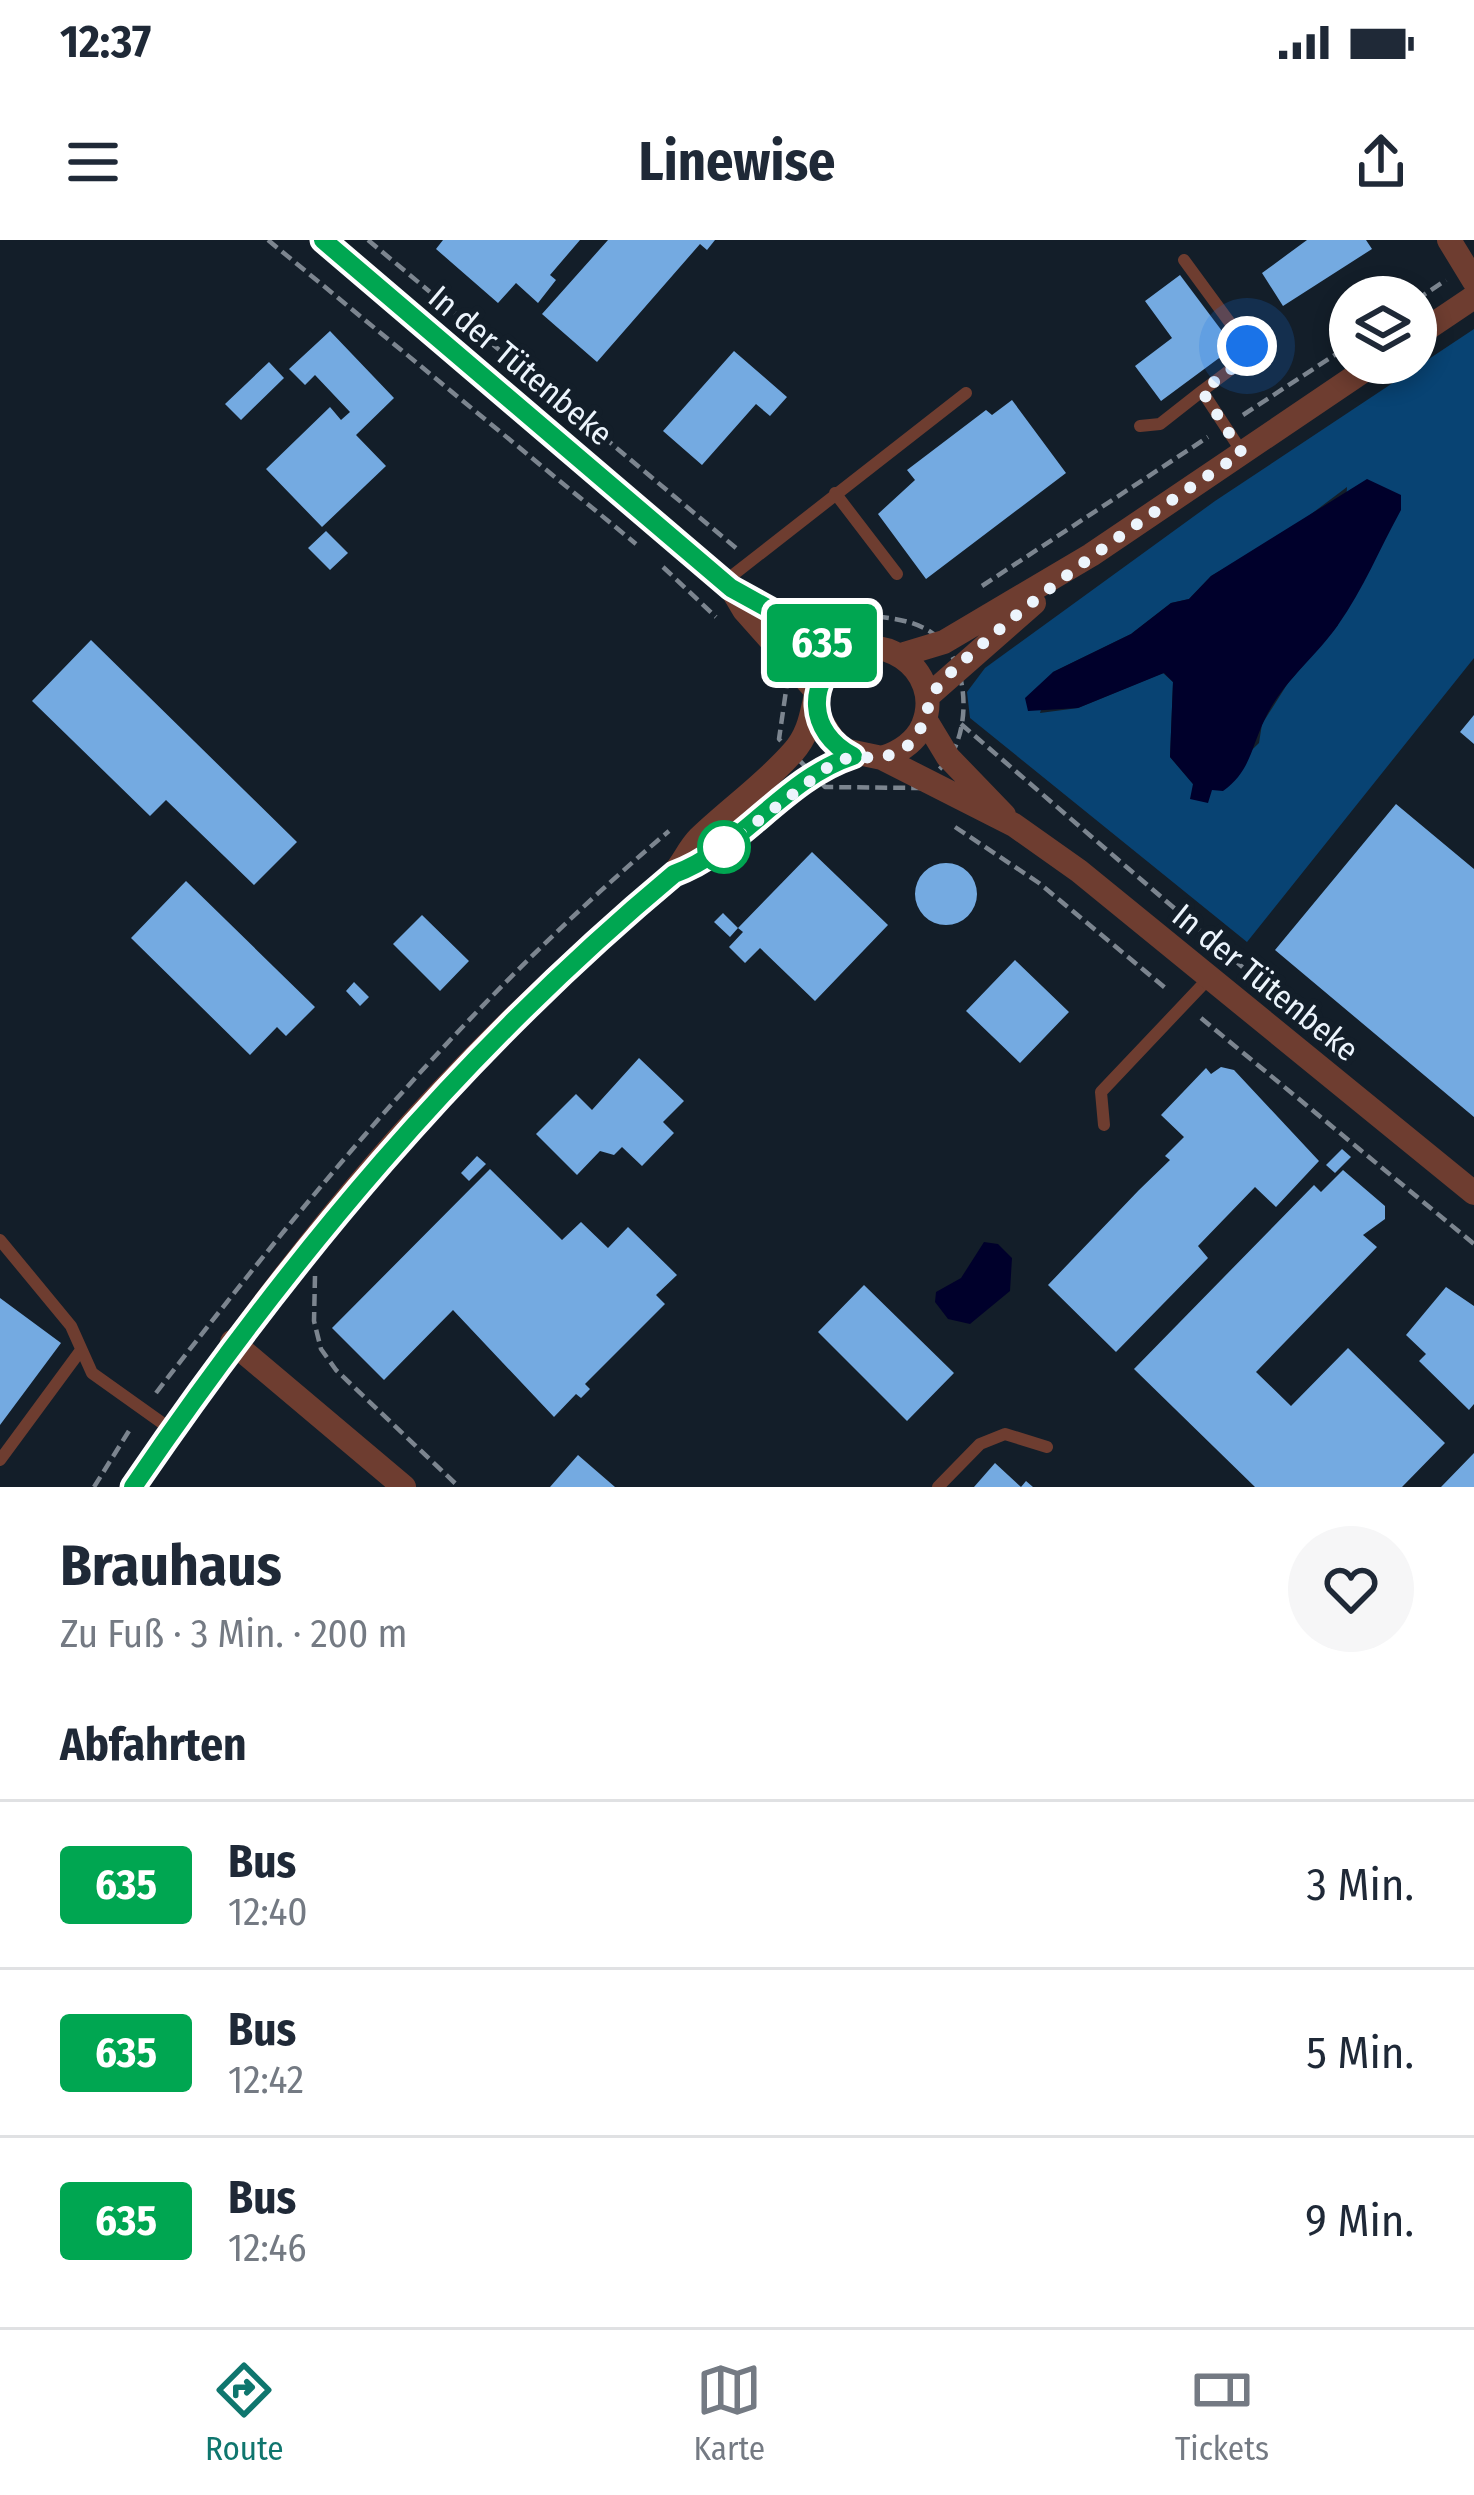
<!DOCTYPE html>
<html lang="de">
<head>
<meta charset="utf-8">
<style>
  :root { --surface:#fff; --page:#f6f6f7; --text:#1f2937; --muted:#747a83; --line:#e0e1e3; --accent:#0f766e }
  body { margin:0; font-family:"Fira Sans Condensed",sans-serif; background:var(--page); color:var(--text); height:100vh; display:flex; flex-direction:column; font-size:45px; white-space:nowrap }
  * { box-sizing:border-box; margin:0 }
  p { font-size:39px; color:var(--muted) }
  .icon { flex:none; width:66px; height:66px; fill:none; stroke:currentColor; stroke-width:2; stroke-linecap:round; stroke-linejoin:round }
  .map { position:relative; height:1247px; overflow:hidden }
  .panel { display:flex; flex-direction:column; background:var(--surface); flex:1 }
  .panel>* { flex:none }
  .badge { padding:0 24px; border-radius:9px; font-size:42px; line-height:78px }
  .buttons { position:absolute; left:1329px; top:36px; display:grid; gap:24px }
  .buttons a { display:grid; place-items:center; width:108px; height:108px; border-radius:50%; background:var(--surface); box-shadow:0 6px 18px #0003; font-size:60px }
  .you { position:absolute; width:60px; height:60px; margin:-30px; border:9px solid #fff; border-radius:50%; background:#1a73e8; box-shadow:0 0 0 18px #1a73e833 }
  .map>.badge { position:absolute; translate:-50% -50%; box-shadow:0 0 0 6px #fff }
  h2 { padding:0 60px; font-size:45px; line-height:108px }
  .round { display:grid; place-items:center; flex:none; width:126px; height:126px; border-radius:63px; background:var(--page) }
  .overview { display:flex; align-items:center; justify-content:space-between; height:204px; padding:0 60px }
  h1 { font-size:57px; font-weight:700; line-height:90px }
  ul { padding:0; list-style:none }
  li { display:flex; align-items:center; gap:36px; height:168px; padding:0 60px; border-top:3px solid var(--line) }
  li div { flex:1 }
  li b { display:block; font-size:45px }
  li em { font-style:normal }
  li .badge { min-width:132px; font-weight:700; text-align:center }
  .status { display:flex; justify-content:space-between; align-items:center; height:84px; padding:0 60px; background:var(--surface); direction:ltr }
  .status svg { height:33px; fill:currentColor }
  header { display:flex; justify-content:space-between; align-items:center; height:156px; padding:0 60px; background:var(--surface); font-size:54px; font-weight:700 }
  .menu { display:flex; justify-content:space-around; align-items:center; height:168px; border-top:3px solid var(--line); background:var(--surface); font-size:33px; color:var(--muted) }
  .menu a { display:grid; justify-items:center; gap:6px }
  .menu .active { color:var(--accent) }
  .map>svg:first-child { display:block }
  .forest { fill:#084373; fill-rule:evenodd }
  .water { fill:#00002b }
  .building { fill:#74aae1 }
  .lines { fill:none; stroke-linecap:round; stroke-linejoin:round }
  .path { stroke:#7c858f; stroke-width:4.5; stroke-dasharray:12 6; stroke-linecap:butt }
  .service { stroke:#6e3d30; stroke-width:12 }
  .minor { stroke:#6e3d30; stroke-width:24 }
  .line-casing { stroke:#fff; stroke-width:27 }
  .line { stroke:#00a651; stroke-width:18 }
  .walk { stroke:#ecf4fc; stroke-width:12; stroke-dasharray:0 21.6 }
  .stop-dot { fill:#fff; stroke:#00a651; stroke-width:6 }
  .labels { text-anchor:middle; stroke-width:12; stroke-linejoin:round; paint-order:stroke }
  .street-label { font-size:33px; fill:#ecf4fc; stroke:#131e29 }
</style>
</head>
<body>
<div class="status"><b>12:37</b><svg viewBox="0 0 49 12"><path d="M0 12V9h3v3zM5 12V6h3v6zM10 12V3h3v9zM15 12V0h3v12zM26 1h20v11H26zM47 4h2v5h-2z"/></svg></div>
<header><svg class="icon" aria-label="menu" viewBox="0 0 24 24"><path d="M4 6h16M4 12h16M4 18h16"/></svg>Linewise<svg class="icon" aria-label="share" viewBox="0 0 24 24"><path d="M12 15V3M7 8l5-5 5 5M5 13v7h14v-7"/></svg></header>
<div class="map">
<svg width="1474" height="1247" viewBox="0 0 1474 1247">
  <rect width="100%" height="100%" fill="#131e29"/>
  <path class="forest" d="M1474 89V418L1247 702 970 478 967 452 985 428 1215 261ZM1347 247 1338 385 1288 443 1262 484 1259 503 1212 549 1193 544 1170 517 1173 442 1163 433 1078 468 1040 473 1053 432 1131 394 1171 363 1189 359 1211 336 1282 296Z"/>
  <path class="water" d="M1367 239 1401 255V270C1380 308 1363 350 1338 385 1315 418 1281 443 1264 481 1251 508 1250 532 1223 551L1212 550 1208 563 1190 559 1193 544 1170 517 1173 442 1164 433 1078 468 1028 471 1025 458 1053 432 1131 394 1171 363 1189 359 1211 336Z
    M984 1002 998 1004 1012 1018 1010 1051 970 1084 948 1079 935 1062 936 1052 961 1038Z"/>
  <path class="building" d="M443 0H580L550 35 556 40 538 63 516 43 498 63 436 9Z
    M608 0H715L707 10 700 4 597 122 542 74Z
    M1307 0H1366L1372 9 1283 66 1262 33Z
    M1180 35 1234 107 1161 161 1135 126 1172 98 1145 61Z
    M330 91 394 158 356 195 386 226 322 287 266 229 330 167 341 180 350 172 315 135 305 145 289 129Z
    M734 111 787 157 770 176 756 164 702 225 663 191Z
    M269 122 284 138 241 180 225 164Z
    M1012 160 1066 233 926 339 878 274 915 240 907 230 986 170 992 175Z
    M326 291 348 313 330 330 308 308Z
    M91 400 297 602 254 645 166 560 150 576 32 461Z
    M1474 475V504L1460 492Z
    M1396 564 1474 629V877L1275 710Z
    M812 612 888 685 815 761 760 708 745 723 729 707 743 692 738 688Z
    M915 654a31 31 0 1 1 62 0a31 31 0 1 1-62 0Z
    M186 641 315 767 286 796 277 787 250 815 131 698Z
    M723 673 738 688 730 697 714 682Z
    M422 675 469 721 440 751 393 704Z
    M1015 720 1069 772 1020 823 966 771Z
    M354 742 369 757 360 766 346 751Z
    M639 818 684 861 663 882 674 893 642 926 622 907 614 915 600 911 577 935 536 894 576 854 592 870Z
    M1221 827 1234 830 1319 921 1276 967 1255 947 1198 1006 1208 1018 1116 1112 1048 1045 1139 950 1152 959 1139 950 1170 920 1165 916 1184 897 1161 875 1206 828 1211 834Z
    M1342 909 1351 917 1335 933 1326 925Z
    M477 916 486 924 469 941 461 933Z
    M490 929 562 1000 581 982 608 1008 628 987 677 1035 656 1055 665 1064 585 1144 590 1149 581 1158 576 1154 554 1177 453 1070 384 1140 332 1088Z
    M1343 930 1385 966V979L1363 995 1377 1007 1256 1132 1291 1166 1348 1108 1445 1203 1402 1247H1255L1134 1129 1314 945 1321 952Z
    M864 1045 954 1133 907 1181 818 1092Z
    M1446 1047 1474 1066V1164L1469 1170 1419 1121 1426 1114 1406 1095Z
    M0 1058 61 1103 0 1185Z
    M1474 1213V1247H1441Z
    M578 1215 615 1247H550Z
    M995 1223 1021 1247 1026 1241 1033 1247H974Z"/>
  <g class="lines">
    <path class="path" d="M268 0 636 304
      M368 0 736 308
      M1416 60 1446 40
      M1243 175 1350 105
      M663 327 716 377
      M982 346 1208 197
      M859 375C881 377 904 378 924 388 963 407 972 466 956 505 951 520 932 537 920 548L825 547 779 499 789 430 829 385Z
      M961 484 1247 731
      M955 587 1039 643 1169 751
      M1201 778 1474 1004
      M315 1036 314 1081 321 1109 336 1130 459 1247
      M156 1153C314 948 471 758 669 591
      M94 1247 132 1186"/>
    <path class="service" d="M1184 20 1247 106 1242 121 1202 151
      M1140 186 1160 184 1202 151 1242 212
      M835 253 897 334
      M724 342 966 153
      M1104 885 1101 852 1209 738
      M0 1000 71 1086 92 1133 172 1190
      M0 1220 81 1110
      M938 1247 980 1204 1005 1194 1047 1207"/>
    <path class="minor" d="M323 0 731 348 847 412
      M1449 0 1474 41
      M1416 96 1474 57
      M731 348 744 370 817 452
      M901 415 944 402 1091 315 1375 123
      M927 457 1034 363
      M925 479 948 517 1004 575
      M882 518 1014 585 1079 631 1474 953
      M673 634C742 609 783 540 853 516
      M232 1102 404 1247
      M133 1247C232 1102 337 959 459 833 505 785 554 739 604 694 626 675 652 656 672 635 683 624 688 609 699 598 729 569 765 544 793 512 820 482 808 447 832 423 875 382 946 429 923 485 915 503 900 512 882 518L839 509 816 473"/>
  </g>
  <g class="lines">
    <g class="line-casing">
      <path id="line" d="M133 1247C288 1020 462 811 674 634 742 609 783 539 853 516 807 493 805 440 847 412L731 348 323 0"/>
    </g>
    <use href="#line" class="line"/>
    <path class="walk" d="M724 607 836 521C860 513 884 524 906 507 931 486 922 460 946 437 1036 352 1139 281 1242 213L1202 151 1242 121 1247 106"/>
  </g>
  <circle class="stop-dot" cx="724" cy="607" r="24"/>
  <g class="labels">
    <g class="street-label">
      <text transform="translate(521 125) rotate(40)" y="12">In der Tütenbeke</text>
      <text transform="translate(1266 742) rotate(39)" y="12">In der Tütenbeke</text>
    </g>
  </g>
</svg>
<div class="buttons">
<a><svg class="icon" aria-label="layers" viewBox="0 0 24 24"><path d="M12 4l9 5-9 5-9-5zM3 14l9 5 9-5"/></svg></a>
</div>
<div class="you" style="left:1247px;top:106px"></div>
<b class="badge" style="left:822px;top:403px;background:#00a651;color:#fff">635</b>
</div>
<section class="panel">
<div class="overview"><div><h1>Brauhaus</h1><p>Zu Fuß · 3 Min. · 200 m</p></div><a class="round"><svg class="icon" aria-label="heart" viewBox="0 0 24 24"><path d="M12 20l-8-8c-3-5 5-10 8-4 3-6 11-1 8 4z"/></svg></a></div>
<h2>Abfahrten</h2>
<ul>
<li><span class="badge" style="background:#00a651;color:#fff">635</span><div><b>Bus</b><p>12:40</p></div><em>3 Min.</em></li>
<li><span class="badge" style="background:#00a651;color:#fff">635</span><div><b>Bus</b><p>12:42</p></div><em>5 Min.</em></li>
<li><span class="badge" style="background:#00a651;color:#fff">635</span><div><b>Bus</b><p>12:46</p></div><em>9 Min.</em></li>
</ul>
</section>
<nav class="menu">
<a class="active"><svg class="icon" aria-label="directions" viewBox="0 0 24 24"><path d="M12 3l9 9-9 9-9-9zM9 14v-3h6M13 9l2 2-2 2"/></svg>Route</a>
<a><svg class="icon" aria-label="map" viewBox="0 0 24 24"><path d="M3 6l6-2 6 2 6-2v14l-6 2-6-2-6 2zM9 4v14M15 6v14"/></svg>Karte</a>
<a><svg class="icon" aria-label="tickets" viewBox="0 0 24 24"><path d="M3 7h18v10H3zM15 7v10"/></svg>Tickets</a>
</nav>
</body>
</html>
